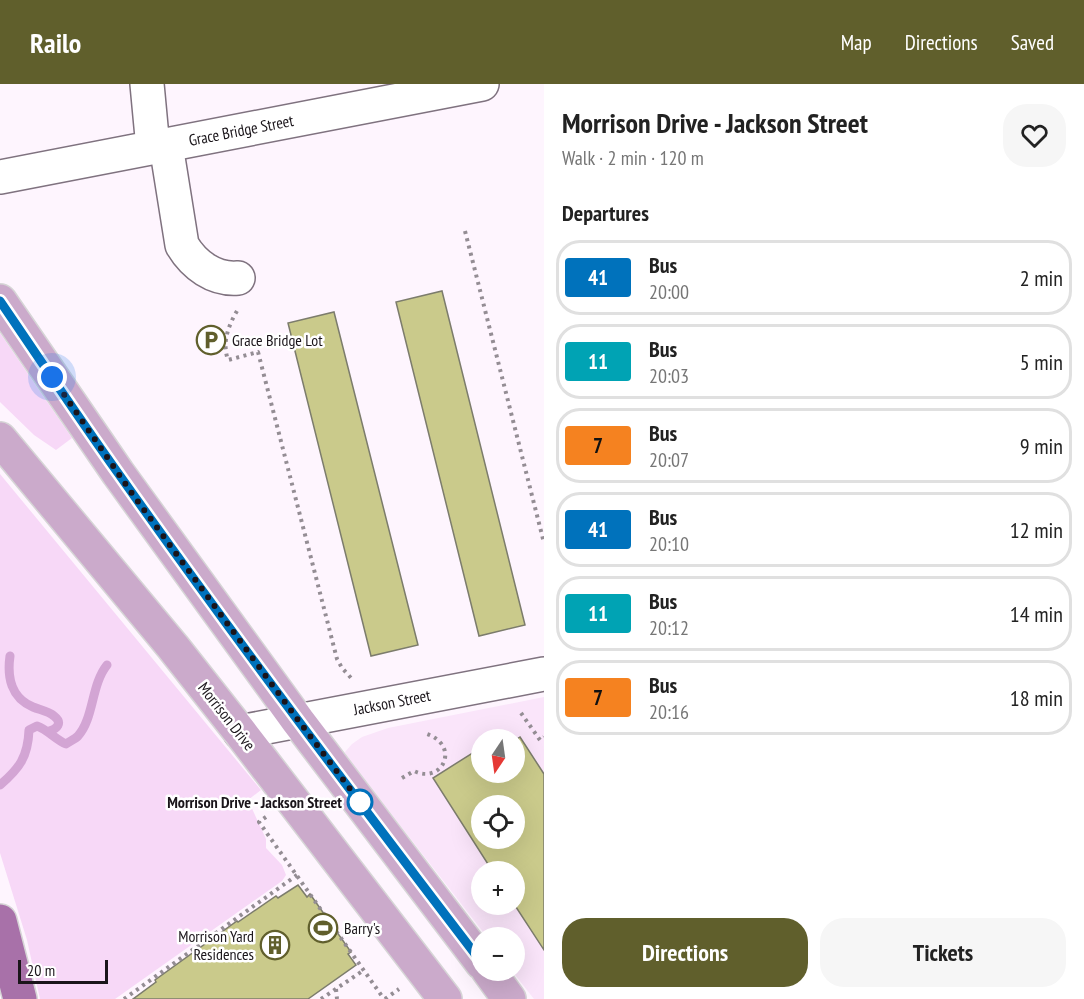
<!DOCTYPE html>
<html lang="en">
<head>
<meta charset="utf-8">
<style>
  :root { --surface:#fff; --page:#f6f6f6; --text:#222; --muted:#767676; --line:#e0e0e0; --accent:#605f2c }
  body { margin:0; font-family:"PT Sans Narrow",sans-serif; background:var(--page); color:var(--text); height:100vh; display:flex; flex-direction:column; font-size:22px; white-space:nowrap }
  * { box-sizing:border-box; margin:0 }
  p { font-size:20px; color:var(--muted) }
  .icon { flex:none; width:33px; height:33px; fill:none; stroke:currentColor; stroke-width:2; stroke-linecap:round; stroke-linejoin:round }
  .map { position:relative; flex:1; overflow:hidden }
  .panel { display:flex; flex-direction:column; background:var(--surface); width:540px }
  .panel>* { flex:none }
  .badge { padding:0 12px; border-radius:4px; font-size:21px; line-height:39px }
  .needle { width:39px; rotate:193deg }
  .controls { position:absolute; left:471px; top:645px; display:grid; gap:12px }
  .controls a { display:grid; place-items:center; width:54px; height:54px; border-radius:50%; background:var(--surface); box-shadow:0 6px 24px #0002; font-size:30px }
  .scale { position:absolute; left:18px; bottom:15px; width:90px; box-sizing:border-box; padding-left:6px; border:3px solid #1a151a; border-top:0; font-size:16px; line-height:21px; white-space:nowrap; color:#1a151a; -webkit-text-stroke:4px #fff; paint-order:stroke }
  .you { position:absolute; width:30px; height:30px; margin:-15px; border:4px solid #fff; border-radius:50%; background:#1a73e8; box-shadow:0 0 0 9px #1a73e833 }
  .map>.badge { position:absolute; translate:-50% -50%; box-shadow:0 0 0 3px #fff }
  h2 { padding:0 18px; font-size:22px; line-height:54px }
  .round { display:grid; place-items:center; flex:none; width:63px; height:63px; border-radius:24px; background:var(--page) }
  .headline { display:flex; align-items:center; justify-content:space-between; height:102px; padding:0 18px }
  h1 { font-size:28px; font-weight:800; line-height:45px }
  .cta { display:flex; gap:12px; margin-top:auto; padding:12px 18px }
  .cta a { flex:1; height:69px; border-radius:24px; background:var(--accent); color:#fff; font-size:24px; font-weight:800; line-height:69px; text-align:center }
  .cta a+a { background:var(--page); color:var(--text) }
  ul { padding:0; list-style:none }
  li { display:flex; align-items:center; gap:18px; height:75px; margin:0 12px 9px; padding:0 6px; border:3px solid var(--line); border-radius:24px }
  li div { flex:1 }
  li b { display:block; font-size:22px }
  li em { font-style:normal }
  li .badge { min-width:66px; font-weight:700; text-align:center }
  header { display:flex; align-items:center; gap:36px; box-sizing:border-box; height:84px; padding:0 30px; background:var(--accent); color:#fff }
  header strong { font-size:28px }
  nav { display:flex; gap:33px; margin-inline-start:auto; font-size:21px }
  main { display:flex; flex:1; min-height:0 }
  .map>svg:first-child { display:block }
  .built { fill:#fae5fa; fill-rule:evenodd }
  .green { fill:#f7d8f7 }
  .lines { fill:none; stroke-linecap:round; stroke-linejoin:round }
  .stream { stroke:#d3a5d4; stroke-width:9 }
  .building { fill:#caca8b; stroke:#7c7c6c; stroke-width:1.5; fill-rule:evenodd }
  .minor-casing { stroke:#7f727f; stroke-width:36 }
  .major-casing { stroke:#d6d5d6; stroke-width:36 }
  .highway-casing { stroke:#d6d5d6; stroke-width:36 }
  .path { stroke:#948d94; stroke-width:4; stroke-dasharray:3 4.5; stroke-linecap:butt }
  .minor { stroke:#fff; stroke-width:33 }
  .major { stroke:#cbaacb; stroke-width:33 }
  .highway { stroke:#a871a9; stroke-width:33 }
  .line-casing { stroke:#fff; stroke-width:14 }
  .line { stroke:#0072bc; stroke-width:9 }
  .walk { stroke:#1a151a; stroke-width:6; stroke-dasharray:0 10.8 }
  .stop-dot { fill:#fff; stroke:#0072bc; stroke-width:3 }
  .labels { text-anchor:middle; stroke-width:5; stroke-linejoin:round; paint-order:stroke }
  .street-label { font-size:16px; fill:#1a151a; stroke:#fff }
  .poi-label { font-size:16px; fill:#1a151a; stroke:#fff; text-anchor:start }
  .stop-label { font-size:16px; font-weight:bold; fill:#1a151a; stroke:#fff; text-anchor:end }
</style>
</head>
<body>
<header>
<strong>Railo</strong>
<nav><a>Map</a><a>Directions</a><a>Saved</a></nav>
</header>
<main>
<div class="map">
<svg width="544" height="915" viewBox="0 0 544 915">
  <rect width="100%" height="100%" fill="#fef5fe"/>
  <path class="built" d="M544 613V915H534L512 887 514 886V854L487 853 346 672 345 668 352 660 362 653 388 644ZM482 656H514V688H482ZM482 722H514V754H482ZM482 788H514V820H482Z"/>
  <path class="green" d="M0 249 72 354 56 366 34 351 0 318Z
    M0 390 261 706 248 716 266 755V764L282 781 286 791 282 797 115 915H40L27 856 0 769Z"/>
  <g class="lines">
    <path class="stream" d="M10 572C7 593 11 614 33 623 40 626 48 627 54 632 63 639 57 645 49 647
      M0 701C19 685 28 673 29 646L37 642C48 646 55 655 66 660 70 657 75 655 78 652 94 634 91 601 107 581"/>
  </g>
  <path class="building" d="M442 207 525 541 479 552 396 218Z
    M334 228 418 561 371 572 288 239Z
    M520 653 544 690V866L514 820V788H493L433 694 482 663V688H514V657ZM482 722H514V754H482Z
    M298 801 307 813 310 810 351 868 348 870 356 881 308 915H133L156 898 155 896 237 837 238 838 276 812 278 814Z"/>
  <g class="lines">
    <g class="minor-casing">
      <path id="minor" d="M147 0 153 64
        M166 61 182 161C194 181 214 196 238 194
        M0 93 482 0
        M240 648 544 590"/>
    </g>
    <g class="major-casing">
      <path id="major" d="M0 217 118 389 298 637 482 879
        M0 355 173 563 240 648 445 915
        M488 886 509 915"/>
    </g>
    <g class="highway-casing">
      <path id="highway" d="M0 837 20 915"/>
    </g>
    <path class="path" d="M465 147 544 459
      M237 227C228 242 222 259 228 276L258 268 337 575 342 584 352 595
      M521 629 540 656 544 653
      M402 694 414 687C443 701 462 660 424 649
      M266 733 259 738 384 915
      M336 905 337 915
      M124 915 297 791
      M321 915 364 886
      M385 915 399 905"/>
    <use href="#minor" class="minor"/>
    <use href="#major" class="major"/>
    <use href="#highway" class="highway"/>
  </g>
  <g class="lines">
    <g class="line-casing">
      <path id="line" d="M0 217C39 274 78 333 118 389 235 555 358 717 482 879"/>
    </g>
    <use href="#line" class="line"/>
    <path class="walk" d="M52 293 131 408 298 636 360 718"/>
  </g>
  <defs>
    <g id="parking-ring" transform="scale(1.5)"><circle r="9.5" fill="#fff" stroke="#605f2c" stroke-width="1.5"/><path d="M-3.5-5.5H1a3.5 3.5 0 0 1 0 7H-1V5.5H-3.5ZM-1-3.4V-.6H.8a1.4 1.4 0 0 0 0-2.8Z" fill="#605f2c"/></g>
    <g id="stadium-ring" transform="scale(1.5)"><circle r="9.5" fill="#fff" stroke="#605f2c" stroke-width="1.5"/><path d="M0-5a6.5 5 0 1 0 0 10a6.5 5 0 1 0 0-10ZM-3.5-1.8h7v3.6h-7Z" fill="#605f2c"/></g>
    <g id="building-ring" transform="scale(1.5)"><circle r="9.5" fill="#fff" stroke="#605f2c" stroke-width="1.5"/><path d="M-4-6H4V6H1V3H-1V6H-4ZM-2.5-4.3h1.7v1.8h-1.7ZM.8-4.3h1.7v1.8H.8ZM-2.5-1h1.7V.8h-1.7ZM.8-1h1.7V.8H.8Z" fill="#605f2c"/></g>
  </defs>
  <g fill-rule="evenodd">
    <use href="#parking-ring" x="211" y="256"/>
    <use href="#stadium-ring" x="323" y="844"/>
    <use href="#building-ring" x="275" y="861"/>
  </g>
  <circle class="stop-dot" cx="360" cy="718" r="12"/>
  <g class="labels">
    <g class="street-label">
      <text transform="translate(241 46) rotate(-11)" y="6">Grace Bridge Street</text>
      <text transform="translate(392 618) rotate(-11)" y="6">Jackson Street</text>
      <text transform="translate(227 632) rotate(52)" y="6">Morrison Drive</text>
    </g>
    <g class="poi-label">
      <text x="232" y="262">Grace Bridge Lot</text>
      <text x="344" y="850">Barry's</text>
      <text x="254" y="858" text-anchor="end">Morrison Yard<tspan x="254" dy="18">Residences</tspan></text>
    </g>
    <g class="stop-label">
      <text x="342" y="724">Morrison Drive - Jackson Street</text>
    </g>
  </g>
</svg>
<div class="controls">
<a><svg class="needle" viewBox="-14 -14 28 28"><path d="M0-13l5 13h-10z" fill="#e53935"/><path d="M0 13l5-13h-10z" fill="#767676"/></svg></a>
<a><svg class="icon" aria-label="locate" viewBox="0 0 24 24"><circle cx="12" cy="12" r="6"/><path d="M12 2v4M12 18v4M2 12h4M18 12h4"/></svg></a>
<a>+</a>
<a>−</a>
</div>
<div class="scale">20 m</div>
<div class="you" style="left:52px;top:293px"></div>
</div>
<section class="panel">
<div class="headline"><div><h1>Morrison Drive - Jackson Street</h1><p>Walk · 2 min · 120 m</p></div><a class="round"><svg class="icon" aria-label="heart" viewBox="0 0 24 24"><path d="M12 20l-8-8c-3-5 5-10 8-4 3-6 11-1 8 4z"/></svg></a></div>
<h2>Departures</h2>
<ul>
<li><span class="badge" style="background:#0072bc;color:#fff">41</span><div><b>Bus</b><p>20:00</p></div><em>2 min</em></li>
<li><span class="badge" style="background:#00a3b4;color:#fff">11</span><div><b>Bus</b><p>20:03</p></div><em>5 min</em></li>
<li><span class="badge" style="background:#f58220;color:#111">7</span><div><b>Bus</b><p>20:07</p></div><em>9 min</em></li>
<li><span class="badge" style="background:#0072bc;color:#fff">41</span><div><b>Bus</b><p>20:10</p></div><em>12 min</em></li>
<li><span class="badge" style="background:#00a3b4;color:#fff">11</span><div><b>Bus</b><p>20:12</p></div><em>14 min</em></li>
<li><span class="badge" style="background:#f58220;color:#111">7</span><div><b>Bus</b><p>20:16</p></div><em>18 min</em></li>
</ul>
<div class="cta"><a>Directions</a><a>Tickets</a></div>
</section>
</main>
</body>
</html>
